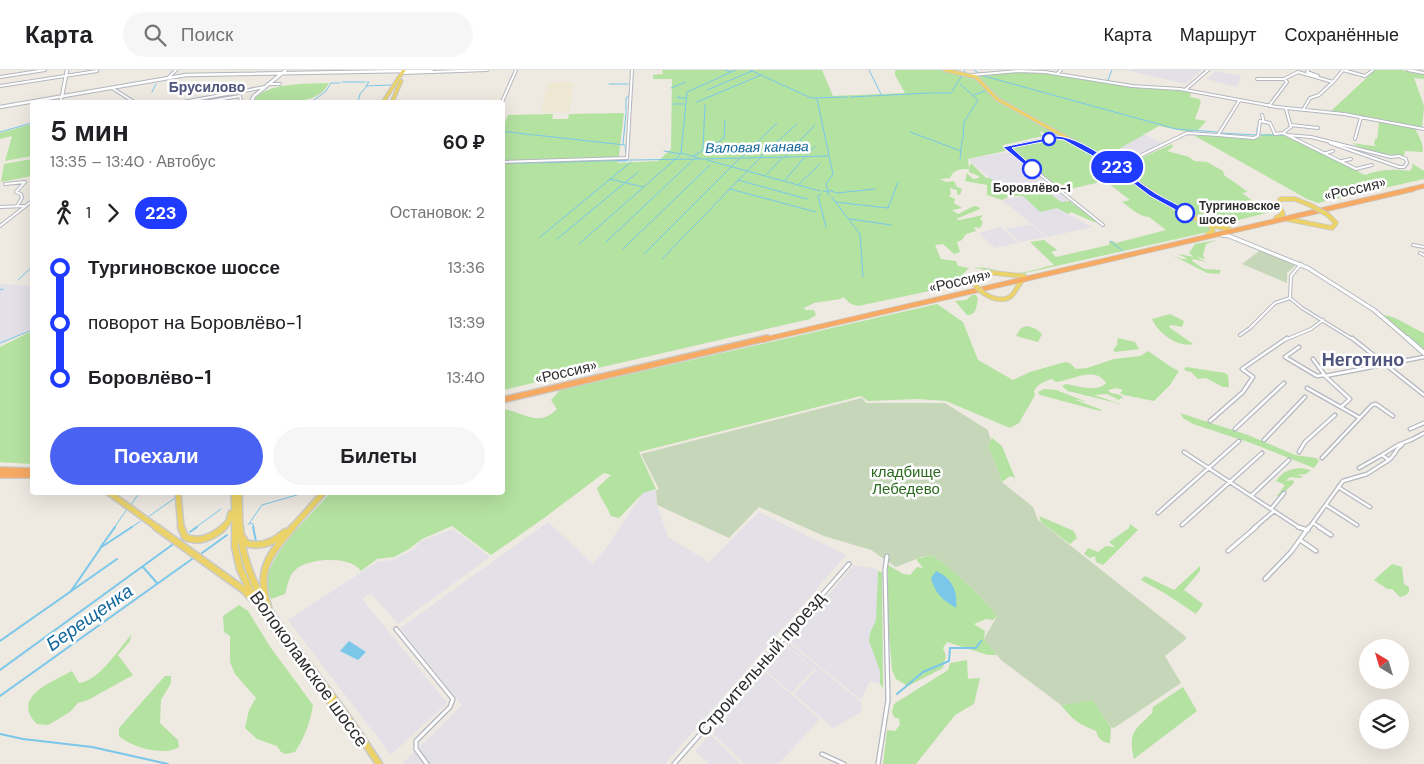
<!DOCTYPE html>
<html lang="ru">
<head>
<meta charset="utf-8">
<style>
  :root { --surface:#fff; --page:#f6f6f6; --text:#202124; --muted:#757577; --line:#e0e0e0; --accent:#4a62f2 }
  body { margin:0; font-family:"DM Sans",sans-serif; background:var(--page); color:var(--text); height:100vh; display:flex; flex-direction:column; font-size:19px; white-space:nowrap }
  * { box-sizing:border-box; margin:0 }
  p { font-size:16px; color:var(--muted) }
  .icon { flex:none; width:28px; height:28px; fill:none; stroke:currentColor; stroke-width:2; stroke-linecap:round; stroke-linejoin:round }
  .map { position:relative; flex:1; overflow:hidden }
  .drawer { position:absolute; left:30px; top:30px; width:475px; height:395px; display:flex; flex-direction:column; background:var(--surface); border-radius:5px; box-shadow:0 5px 20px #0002 }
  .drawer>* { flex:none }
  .badge { padding:0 10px; border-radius:16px; font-size:18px; line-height:32px }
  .needle { width:32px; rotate:322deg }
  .buttons { position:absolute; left:1359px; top:569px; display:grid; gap:10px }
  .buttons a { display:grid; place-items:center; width:50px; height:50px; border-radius:50%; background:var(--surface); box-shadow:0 5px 20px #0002; font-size:25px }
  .map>.badge { position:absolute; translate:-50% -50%; box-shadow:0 0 0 2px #fff }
  .legs { display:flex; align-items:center; gap:8px; height:55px; padding:0 20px; font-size:16px }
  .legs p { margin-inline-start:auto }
  .headline { display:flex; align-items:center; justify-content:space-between; height:85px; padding:0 20px }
  h1 { font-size:28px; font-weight:600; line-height:38px }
  .action { display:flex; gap:10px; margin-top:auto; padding:10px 20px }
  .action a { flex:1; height:58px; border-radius:30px; background:var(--accent); color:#fff; font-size:20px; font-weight:600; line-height:58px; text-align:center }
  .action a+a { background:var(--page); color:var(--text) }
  ul { padding:0 20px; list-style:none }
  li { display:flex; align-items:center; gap:18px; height:55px; font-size:19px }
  li i { display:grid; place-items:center; width:8px; height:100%; margin:0 6px; background:currentColor }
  li i::after { content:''; width:12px; height:12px; margin:-6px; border:4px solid; border-radius:50%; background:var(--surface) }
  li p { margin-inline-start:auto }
  li:first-child i { background:linear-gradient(#0000 50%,currentColor 0) }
  li:last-child i { background:linear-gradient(currentColor 50%,#0000 0) }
  header { display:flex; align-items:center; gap:30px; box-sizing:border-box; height:70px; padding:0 25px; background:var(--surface); border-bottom:1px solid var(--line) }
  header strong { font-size:24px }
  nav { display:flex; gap:28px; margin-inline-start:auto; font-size:18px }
  .search { width:350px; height:45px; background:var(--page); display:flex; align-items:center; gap:12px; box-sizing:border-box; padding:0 18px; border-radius:28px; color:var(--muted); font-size:19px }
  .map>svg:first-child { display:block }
  .industrial { fill:#e3e1e7 }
  .education { fill:#eee7d2 }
  .green { fill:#b4e2a1 }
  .cemetery { fill:#c6d7b9 }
  .water { fill:#7ac7ea }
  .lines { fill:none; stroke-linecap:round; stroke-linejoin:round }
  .stream-far1 { stroke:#7ac7ea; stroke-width:1 }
  .stream { stroke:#7ac7ea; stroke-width:2 }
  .street-far2-casing { stroke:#b4b7c0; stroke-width:4 }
  .street-far1-casing { stroke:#b4b7c0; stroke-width:5 }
  .street-casing { stroke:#b4b7c0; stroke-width:5.5 }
  .secondary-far2-casing { stroke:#b4b7c0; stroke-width:4.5 }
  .secondary-far1-casing { stroke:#b4b7c0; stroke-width:5 }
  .secondary-casing { stroke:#b4b7c0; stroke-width:6 }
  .primary-far3-casing { stroke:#c9c9c9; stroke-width:5 }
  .primary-far2-casing { stroke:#c9c9c9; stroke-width:5.5 }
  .primary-far1-casing { stroke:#c9c9c9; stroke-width:8 }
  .primary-casing { stroke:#c9c9c9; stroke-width:9 }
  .highway-far2-casing { stroke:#c9c9c9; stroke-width:5.5 }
  .highway-far1-casing { stroke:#c9c9c9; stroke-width:6 }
  .highway-casing { stroke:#c9c9c9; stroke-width:8 }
  .street-far2 { stroke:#fff; stroke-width:2 }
  .street-far1 { stroke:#fff; stroke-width:2.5 }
  .street { stroke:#fff; stroke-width:3 }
  .secondary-far2 { stroke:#fff; stroke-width:2.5 }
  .secondary-far1 { stroke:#fff; stroke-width:3 }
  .secondary { stroke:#fff; stroke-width:4 }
  .primary-far3 { stroke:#ebd369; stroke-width:3 }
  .primary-far2 { stroke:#ebd369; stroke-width:4 }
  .primary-far1 { stroke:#ebd369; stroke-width:5 }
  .primary { stroke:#ebd369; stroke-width:6 }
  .highway-far2 { stroke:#f7aa63; stroke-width:4 }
  .highway-far1 { stroke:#f7aa63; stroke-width:4.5 }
  .highway { stroke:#f7aa63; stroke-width:5.5 }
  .primary-bridge-casing { stroke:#c9c9c9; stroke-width:5.5; stroke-linecap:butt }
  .primary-bridge { stroke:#ebd369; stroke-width:4 }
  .line-1 { fill:#1f3bff; stroke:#fff }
  .stop-1-dot { fill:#fff; stroke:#1f3bff; stroke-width:2.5 }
  .labels { text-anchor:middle; stroke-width:5; stroke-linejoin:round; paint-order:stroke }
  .far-stop-label { font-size:12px; font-weight:bold; fill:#2e2e2e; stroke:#fff }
  .far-neighbourhood-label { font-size:14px; font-weight:bold; fill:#4f557d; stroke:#fff }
  .far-water-label { font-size:14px; font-style:italic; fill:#14679c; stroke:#fff }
  .street-label { font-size:15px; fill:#2e2e2e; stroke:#fff }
  .park-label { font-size:15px; fill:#2b6a1f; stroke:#fff }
  .quarter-label { font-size:18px; font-weight:bold; fill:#4f557d; stroke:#fff }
  .near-street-label { font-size:18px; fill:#2e2e2e; stroke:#fff }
  .near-water-label { font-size:19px; font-style:italic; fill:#14679c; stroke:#fff }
</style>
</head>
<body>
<header>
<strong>Карта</strong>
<div class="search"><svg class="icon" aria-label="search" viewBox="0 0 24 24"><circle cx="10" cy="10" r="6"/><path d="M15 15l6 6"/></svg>Поиск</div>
<nav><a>Карта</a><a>Маршрут</a><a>Сохранённые</a></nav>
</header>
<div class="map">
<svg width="1424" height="694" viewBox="0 0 1424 694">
  <rect width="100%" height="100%" fill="#eee9e1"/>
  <path class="industrial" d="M1126 0H1202L1185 14Z
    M1216 1 1241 6 1237 17 1206 9Z
    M1143 64 1163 73 1118 95 1105 87Z
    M1008 82 1069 131 1061 132 1039 115 1019 119 1008 124 968 89Z
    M1023 126 1040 141 1057 138 1092 157 1048 167 1002 130Z
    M1031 154 1046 167 1020 172 1005 159Z
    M1001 157 1018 173 995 178 979 163Z
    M0 214 32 216V259L0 275Z
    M656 419V432L668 467 709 492 759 442 846 485 665 694H402L462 635 400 558 548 452 593 494 606 478 643 423Z
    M453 459 490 487 398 554 371 523 362 529 447 633 391 685 288 550 377 492 392 490 413 480 421 471Z
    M854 495 877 499 882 548 881 614 870 611 861 630 789 571Z
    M788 572 861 632V642L833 658 794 624 816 600 786 575Z
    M786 576 814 599 792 623 765 600Z
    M764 601 820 649 784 688 776 694H744L712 663Z
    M710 664 741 694H709L695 681Z"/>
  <path class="education" d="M574 12 569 42 540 43 546 21 551 19H546L548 13Z"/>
  <path class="green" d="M662 0H822L833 26 905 23 895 5V1L897 0H942L974 8 993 27 1049 60 1053 64 1047 65 1041 61 1040 63 1043 66 1003 75 1005 81 968 89 969 98 971 93 986 108H990L1008 123 1019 119 1039 115 1061 132 1069 131 1097 151 1094 152 1071 142 1068 144 1057 138 1040 142 1023 126H1011L1002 130 987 125V115L965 111 967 103 973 109 979 108V106L969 102V99C960 99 954 99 950 108L940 109 946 112 954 111 957 117 962 119 960 125 957 124V120L950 118 951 124 949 126 955 129 954 133 962 138 952 140 958 144 974 136 979 137 980 139 956 149 960 150 983 145 980 149 983 152 980 158 974 157 976 161 966 164 962 170 957 172 960 182 954 184 943 174 935 175 941 189 956 191 958 196 969 198 963 204V214L858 236 851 234 843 227 840 229 814 233 804 238 805 240H814L816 245 810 249 503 320 502 59 508 45 553 44 552 49H568L569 44 624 43 618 93 658 91 671 79 672 9H653V5L663 4Z
    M1375 0H1401L1424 4V9L1414 8 1424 36 1422 58 1353 44 1330 42Z
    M1016 2H1038L1127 16 1189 21 1191 22 1190 27 1199 29 1201 32 1195 49 1206 51 1198 60H1193V63L1159 56 1105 87 1000 29 976 6Z
    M329 13C317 37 281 31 258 32L254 30C267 12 308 14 329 13Z
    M1374 50 1415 58 1422 73 1423 82 1405 81 1404 86C1387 84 1366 82 1352 73L1373 76 1376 75 1374 74 1375 69H1377L1379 53Z
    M32 54V86L5 91 12 66 0 69V63Z
    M1261 64H1282L1365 105C1380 99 1395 99 1410 101L1413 96 1411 94H1413L1424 101V109L1318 133 1307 129 1195 66C1212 61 1242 73 1261 67Z
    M1058 68 1066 69 1104 90 1154 127 1212 159 1208 162 1016 205 993 200 973 198C990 195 1001 204 1016 203 1028 203 1042 197 1054 195L1030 172 1044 170 1057 180 1051 182 1056 187 1109 175V172L1113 171 1116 173 1166 160 1149 147C1139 147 1130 137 1122 132L1130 130 1105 111 1070 119 1065 115 1055 114 1009 78Z
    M1172 74 1173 77 1167 81 1189 87 1194 91 1207 92 1223 101 1224 105 1248 122 1242 123C1252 131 1264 139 1278 140L1215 156 1156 125 1121 98H1131L1133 95 1130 93Z
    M32 89V106L1 112 4 94Z
    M1217 170 1206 174 1203 185 1205 189 1196 187 1206 192 1193 189 1192 191 1204 199 1221 200 1219 204 1207 203 1168 183 1181 189H1188L1178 184 1194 187 1189 183 1195 174Z
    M972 225H976L978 229C976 237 977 245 967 245L955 231 966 230Z
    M937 234 963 252 978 290 1013 310 1030 302 1065 292 1070 293 1076 299 1087 298 1114 289 1140 286 1148 281 1171 297 1179 301 1170 315 1154 331 1124 325 1120 323 1123 320 1117 318 1108 320 1111 323 1121 325 1123 329 1120 328 1119 330 1107 324 1094 325 1121 334 1068 321 1062 316 1066 314C1078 316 1097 323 1106 313 1095 295 1071 311 1056 312L1052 309C1044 312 1038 313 1034 321L1035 325 1019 353 1010 358 946 331 917 329 868 331 861 326 639 382 656 419 643 423 619 448 611 446C607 436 600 428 597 418L611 405 604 403 544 448 491 485 452 456 422 469 409 479 394 487 377 489 361 501C351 486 313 488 299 497 289 503 288 514 285 524L271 529C268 519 265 510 270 499 281 472 311 445 330 423L502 422 503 339C523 342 539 358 557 339L551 330 560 320Z
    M1170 244 1184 251 1182 257 1171 255 1169 257 1193 274C1178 278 1158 263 1152 249Z
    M1383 245C1397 246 1411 258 1424 263V281Z
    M1027 256 1036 259 1042 264 1038 272 1016 266 1021 258Z
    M32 261V394L0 392V277Z
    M1118 268 1135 272 1139 279 1115 282 1113 280 1117 275Z
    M1186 297 1225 303 1228 305 1229 317H1223L1206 308 1198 309 1191 302 1186 301 1184 299Z
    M1044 319 1056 320 1087 332 1073 329 1102 340 1100 341 1040 325 1038 322Z
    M1180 343 1248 365 1295 385 1316 388 1319 391 1314 398 1251 373 1193 354 1183 348Z
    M992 368 1002 376 1015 408 1010 406 1002 412 988 375Z
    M1301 398 1311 400 1306 404 1296 405 1303 406 1300 408 1290 407 1286 411 1293 410 1294 413 1280 426H1277L1285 415 1276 411C1283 401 1289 399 1301 398Z
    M1039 446 1074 461 1077 468 1070 474 1041 452Z
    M1130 454 1138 460 1103 495 1096 492 1095 486 1090 488 1084 484 1088 478 1098 482 1106 476 1115 477 1109 472 1129 458Z
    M932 485C956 502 978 522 997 546L993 550 986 549 974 554 985 561 984 569 997 585H988L947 572 943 578 946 586 943 598 908 616 896 609 892 600 888 552V495L903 504 910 505 917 497 923 498 916 489Z
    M1392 494 1402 497 1404 514 1409 517V522L1406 525 1400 527 1392 519H1387L1374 510Z
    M1200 496V501L1184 520 1203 534 1196 544 1166 524 1141 510 1145 506 1174 520Z
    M878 501 882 502 883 618 880 614V601L869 571 870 563 876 550Z
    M239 535 248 541 271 578 313 635C311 650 304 669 295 682L286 684 281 682 277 676 257 669 245 658 249 640 256 628 235 604 230 592V566L224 562 223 546Z
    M131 565 130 571 118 585 133 605 88 630 78 633 70 642 48 655 37 654C10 627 52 612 72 601L79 613C99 611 118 580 131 565Z
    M967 590 968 609 980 608 974 634 955 645 916 694H883L887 660 895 661 900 655 899 649 894 647 892 642 894 634 948 600 950 593Z
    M165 606H171V613L161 630 160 653 178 670 179 677C163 687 132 677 119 666V658Z
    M1183 617 1197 641 1134 689C1128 662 1134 661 1152 643L1153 637Z
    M1093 630 1111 657 1110 673C1101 672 1098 668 1096 661 1077 653 1073 650 1061 635Z"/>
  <path class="cemetery" d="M1259 181 1297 194 1287 203V213L1242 194Z
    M862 328 866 333H945L988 360 991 371 988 375 1002 412 1033 437 1038 450 1185 566 1186 569 1165 586 1181 613 1114 658 1111 657 1093 630 1061 635 1001 590 984 569 997 546C978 522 956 502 932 485L921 487 896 497 871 480 824 466 759 437 729 468 657 435 656 420 659 419 641 384Z"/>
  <path class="water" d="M936 501C952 508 958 521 956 538 943 530 935 524 931 508Z
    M349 571 366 582 358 590 340 581Z"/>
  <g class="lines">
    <path class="stream-far1" d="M725 0 731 2
      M736 0 687 22 681 83 702 89 829 86 833 104 826 114 829 125
      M750 0 811 28 847 27
      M869 0 881 24
      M974 0 980 4
      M964 2 965 0
      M1206 3 1210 0
      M984 6 1176 59 1217 62
      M1108 10 1112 0
      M342 12H365
      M367 12H369L366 16 391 15
      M609 14H628
      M960 14 978 30 964 52 963 69
      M1193 15 1205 4
      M671 18 686 12
      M1189 19 1191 16
      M707 20 752 1
      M152 22 156 14
      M932 23H951L963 4
      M974 25 985 21
      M678 26V28H686
      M850 27 930 23
      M817 29 829 85
      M314 30 326 21 331 13H340
      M358 32 360 24 367 16
      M697 32 761 5
      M673 34H684
      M626 41V28L629 26 630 19
      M502 61 533 65
      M0 62 32 53
      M910 62 961 81
      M1220 63 1257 65V59
      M535 65 625 75 626 83
      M1259 65H1283
      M623 74 626 43
      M703 79 705 35
      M664 81 681 84
      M807 85 815 76
      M693 86 722 70 724 67 725 50
      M785 86 815 55
      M760 87 797 54
      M741 88 777 53
      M960 89 962 70
      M633 90 699 89
      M707 90 820 121
      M618 91H626
      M502 93H530
      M532 93 632 90
      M767 104 782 88
      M610 109 643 117
      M738 110 807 129
      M785 110 804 88
      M799 114 820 94
      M730 119 816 142
      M828 120 837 123 875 119
      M823 121 828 122
      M821 124 818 126 826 157
      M832 127 835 132 888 138 898 112
      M836 133 860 164 863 207
      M850 149 891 155
      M540 167 631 92
      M557 169 638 102
      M1110 171 1123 181
      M606 172 692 91
      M579 174 680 85
      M623 179 710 95
      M644 184 739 89
      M662 189 759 89
      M18 210 32 197
      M0 220 3 219
      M0 273 32 260
      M130 436 140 422
      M148 447 175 428
      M250 453 253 454 254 458
      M248 455 262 435 307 422
      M114 458 127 439
      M130 458 141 451
      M195 458 221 439"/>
    <path class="stream" d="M115 457 100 478 132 457
      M253 457 256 471
      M190 462 197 457
      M202 483 227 465
      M143 497 157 513
      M71 521 100 479
      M0 571 117 489
      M0 600 172 475
      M897 624 923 602 949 591 950 578H976L981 571
      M0 626 192 489
      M0 664 23 669 92 677 168 694"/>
    <g class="street-far2-casing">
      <path id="street-far2" d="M1308 0 1307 2 1318 6
        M1343 0 1365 6 1373 0
        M1408 0 1424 3
        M404 1 432 0
        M403 3 487 0
        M1057 4 1061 0
        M972 5 1019 1 1045 2 1132 16 1180 19 1277 37 1344 44 1424 59
        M0 7 45 0
        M169 7 176 0
        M1257 9H1284
        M268 14H280
        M0 16 97 1
        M112 18 134 32
        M1185 20 1208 0
        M60 32 62 26
        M183 32 265 17
        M204 32 240 26 241 32
        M502 32 516 0
        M1269 36 1287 12 1284 9 1298 2 1333 12 1343 0
        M1286 39 1291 57 1283 63 1356 99 1372 95
        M1303 40 1310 28 1319 25 1333 12
        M1262 45 1264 52
        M1291 55 1318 58
        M1218 65 1254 68 1258 66 1260 51 1270 53 1275 64 1283 63
        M1287 65 1311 67 1391 87 1399 86 1406 89 1407 93 1404 97H1399L1330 73
        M1065 68 1057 67 1007 78 1103 155
        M1355 69 1361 47
        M1326 83 1333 81
        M1342 91 1351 89
        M502 92 627 88 632 0
        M1117 97 1187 63 1218 65 1239 31
        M5 114 25 112 16 122 21 124 22 128 17 136
        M0 137 25 136
        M0 156 32 131
        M1413 175 1424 177
        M1420 183 1424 185
        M1301 194 1291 206 1290 228 1302 238 1354 270
        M1240 265 1250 258 1275 233 1290 228
        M1285 270 1311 259 1323 250"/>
    </g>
    <g class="street-far1-casing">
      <path id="street-far1" d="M1352 268 1424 325
        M1299 277 1285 287 1317 306 1324 305 1350 329 1341 337
        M1313 289 1324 304
        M1325 306 1424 287
        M1307 318 1360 348
        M1210 351 1243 322 1253 307 1242 299 1287 268
        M1235 359 1284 313
        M1410 359 1424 353
        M1264 370 1305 327
        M1411 370 1424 363
        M1184 382 1300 458
        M1299 382 1305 372 1335 345
        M1322 388 1372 335 1376 334 1393 346
        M1389 390C1395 386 1395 379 1402 375
        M1359 398 1382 385
        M1338 417 1370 437
        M1251 426 1289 390
        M1326 435 1357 455
        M1271 439 1284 423
        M1158 443 1239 371
        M1313 453 1321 458
        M1182 455 1262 383
        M1254 458 1274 441
        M1309 458 1343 411 1367 404 1389 390 1382 385 1398 375 1413 369"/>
    </g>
    <g class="street-casing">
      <path id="street" d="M1298 457 1308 460
        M1319 457 1331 465
        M1300 470 1316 481
        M1228 481 1256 457
        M1265 509 1291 482 1309 457
        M396 559 453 629 450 637 416 671V679L427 694
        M822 684 844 694
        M674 694 849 494
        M878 694 888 630 885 500 887 486"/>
    </g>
    <g class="secondary-far2-casing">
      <path id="secondary-far2" d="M62 26 67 0
        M251 32 254 26 286 0
        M0 37 186 5 404 1"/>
    </g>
    <g class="secondary-far1-casing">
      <path id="secondary-far1" d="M1221 165 1229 166 1308 198 1374 240 1409 270"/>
    </g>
    <g class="secondary-casing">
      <path id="secondary" d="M1407 268 1424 283"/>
    </g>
    <g class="primary-far3-casing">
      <path id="primary-far3" d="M945 0 976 7 997 29 1103 88 1148 120
        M383 32 404 0
        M392 32 401 11"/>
    </g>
    <g class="primary-far2-casing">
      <path id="primary-far2" d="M1146 119C1170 135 1200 155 1229 159
        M1276 148 1283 144 1278 133 1281 129H1295L1310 135
        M1287 149 1332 158 1336 153 1328 145
        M1208 164 1213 161 1211 157
        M974 214 973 206 984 202 1024 206
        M982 222C990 228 1005 234 1013 224 1017 219 1018 214 1023 210"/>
    </g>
    <g class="primary-far1-casing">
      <path id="primary-far1" d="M108 422 158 458
        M178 422 181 458
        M234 422 235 458
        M239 422 240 458
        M223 458 229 451 231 443
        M292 458 324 422"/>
    </g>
    <g class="primary-casing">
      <path id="primary" d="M156 457 244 520 252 529
        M181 457 185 467C199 474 214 466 224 457
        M235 457V477L240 499 250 520 275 559 358 668
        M240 457C243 518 287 566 322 613 342 639 361 666 379 694
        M240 464 246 473C261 478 274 472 285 462
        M268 537C256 500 269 485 293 457"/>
    </g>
    <g class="highway-far2-casing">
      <path id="highway-far2" d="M1407 120 1424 116"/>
    </g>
    <g class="highway-far1-casing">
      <path id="highway-far1" d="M762 270 1413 119"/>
    </g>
    <g class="highway-casing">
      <path id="highway" d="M502 330 767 268
        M0 400 32 401
        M0 405H32"/>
    </g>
    <use href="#street-far2" class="street-far2"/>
    <use href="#street-far1" class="street-far1"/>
    <use href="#street" class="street"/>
    <use href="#secondary-far2" class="secondary-far2"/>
    <use href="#secondary-far1" class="secondary-far1"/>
    <use href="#secondary" class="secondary"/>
    <use href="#primary-far3" class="primary-far3"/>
    <use href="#primary-far2" class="primary-far2"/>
    <use href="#primary-far1" class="primary-far1"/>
    <use href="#primary" class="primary"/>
    <use href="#highway-far2" class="highway-far2"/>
    <use href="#highway-far1" class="highway-far1"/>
    <use href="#highway" class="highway"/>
    <g class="primary-bridge-casing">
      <path id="primary-bridge" d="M1310 135 1328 145
        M974 214 982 222"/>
    </g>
    <use href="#primary-bridge" class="primary-bridge"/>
  </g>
  <path class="line-1" d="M1057 66C1089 69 1128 106 1155 123 1166 130 1179 134 1189 143L1183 144 1150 126 1109 95 1064 70 1057 69 1012 78 1034 98V100L1032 101 1003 77Z"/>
  <g class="stop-1-dot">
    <circle cx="1049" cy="69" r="6"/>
    <circle cx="1032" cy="99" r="9"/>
    <circle cx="1185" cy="143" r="9"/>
  </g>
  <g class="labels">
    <g class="far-stop-label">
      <text x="1032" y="122">Боровлёво-1</text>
      <text x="1199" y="140" text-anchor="start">Тургиновское<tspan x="1199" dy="14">шоссе</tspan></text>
    </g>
    <g class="far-neighbourhood-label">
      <text x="207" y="22">Брусилово</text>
    </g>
    <g class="far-water-label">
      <text transform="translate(757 77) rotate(-1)" y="5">Валовая канава</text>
    </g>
    <g class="street-label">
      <text transform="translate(1355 119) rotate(-13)" y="5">«Россия»</text>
      <text transform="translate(960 211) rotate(-13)" y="5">«Россия»</text>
      <text transform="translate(566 302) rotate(-13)" y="5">«Россия»</text>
    </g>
    <g class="park-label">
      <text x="906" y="407">кладбище<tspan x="906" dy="17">Лебедево</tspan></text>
    </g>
    <g class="quarter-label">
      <text x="1363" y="296">Неготино</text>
    </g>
    <g class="near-street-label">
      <text transform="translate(761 594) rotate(-49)" y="6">Строительный проезд</text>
      <text transform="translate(309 599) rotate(54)" y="6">Волоколамское шоссе</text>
    </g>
    <g class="near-water-label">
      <text transform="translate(89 547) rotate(-35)" y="7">Берещенка</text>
    </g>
  </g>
</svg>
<div class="buttons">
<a><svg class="needle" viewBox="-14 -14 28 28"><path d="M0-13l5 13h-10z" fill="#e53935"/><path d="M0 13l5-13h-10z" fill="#757577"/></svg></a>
<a><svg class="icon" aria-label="layers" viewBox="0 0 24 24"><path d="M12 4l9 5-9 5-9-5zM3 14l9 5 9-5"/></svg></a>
</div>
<b class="badge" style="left:1117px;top:97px;background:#1f3bff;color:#fff">223</b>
<section class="drawer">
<div class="headline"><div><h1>5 мин</h1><p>13:35 – 13:40 · Автобус</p></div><b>60 ₽</b></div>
<div class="legs"><svg class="icon" aria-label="walk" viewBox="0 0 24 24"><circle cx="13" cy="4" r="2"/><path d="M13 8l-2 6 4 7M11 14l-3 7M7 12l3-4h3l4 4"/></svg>1<svg class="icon" aria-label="forward" viewBox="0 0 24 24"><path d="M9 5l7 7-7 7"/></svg><b class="badge" style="background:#1f3bff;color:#fff">223</b><p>Остановок: 2</p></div>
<ul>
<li><i style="color:#1f3bff"></i><b>Тургиновское шоссе</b><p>13:36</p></li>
<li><i style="color:#1f3bff"></i><span>поворот на Боровлёво-1</span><p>13:39</p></li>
<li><i style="color:#1f3bff"></i><b>Боровлёво-1</b><p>13:40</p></li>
</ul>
<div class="action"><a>Поехали</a><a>Билеты</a></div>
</section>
</div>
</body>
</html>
